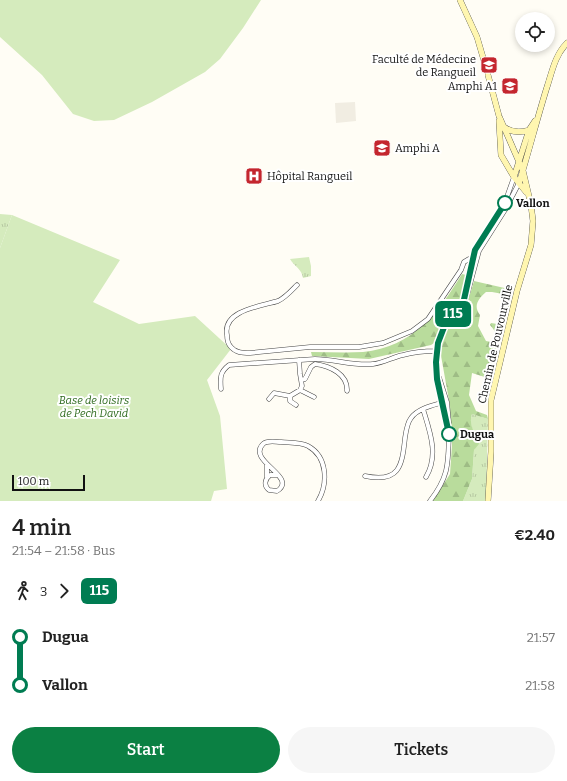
<!DOCTYPE html>
<html lang="en">
<head>
<meta charset="utf-8">
<style>
  :root { --surface:#fff; --page:#f6f6f6; --text:#222; --muted:#767676; --accent:#0b8043 }
  body { margin:0; font-family:Bitter,serif; background:var(--page); color:var(--text); height:100vh; display:flex; flex-direction:column; font-size:15px; white-space:nowrap }
  * { box-sizing:border-box; margin:0 }
  p { font-size:13px; color:var(--muted) }
  .icon { flex:none; width:22px; height:22px; fill:none; stroke:currentColor; stroke-width:2; stroke-linecap:round; stroke-linejoin:round }
  .map { position:relative; height:501px; overflow:hidden }
  .panel { display:flex; flex-direction:column; background:var(--surface); flex:1 }
  .panel>* { flex:none }
  .badge { padding:0 8px; border-radius:6px; font-size:14px; line-height:26px }
  .fabs { position:absolute; left:515px; top:12px; display:grid; gap:8px }
  .fabs a { display:grid; place-items:center; width:40px; height:40px; border-radius:50%; background:var(--surface); box-shadow:0 2px 6px #0003; font-size:20px }
  .scale { position:absolute; left:12px; bottom:10px; width:73px; box-sizing:border-box; padding-left:4px; border:2px solid #111; border-top:0; font-size:11px; line-height:14px; white-space:nowrap; color:#111; -webkit-text-stroke:3px #fff; paint-order:stroke }
  .map>.badge { position:absolute; translate:-50% -50%; box-shadow:0 0 0 2px #fff }
  .legs { display:flex; align-items:center; gap:6px; height:44px; padding:0 12px; font-size:13px }
  .legs p { margin-inline-start:auto }
  .overview { display:flex; align-items:center; justify-content:space-between; height:68px; padding:0 12px }
  h1 { font-size:22px; font-weight:600; line-height:30px }
  .action { display:flex; gap:8px; margin-top:auto; padding:8px 12px }
  .action a { flex:1; height:46px; border-radius:24px; background:var(--accent); color:#fff; font-size:16px; font-weight:600; line-height:46px; text-align:center }
  .action a+a { background:var(--page); color:var(--text) }
  ul { padding:0 12px; list-style:none }
  li { display:flex; align-items:center; gap:14px; height:48px; font-size:15px }
  li i { display:grid; place-items:center; width:6px; height:100%; margin:0 5px; background:currentColor }
  li i::after { content:''; width:10px; height:10px; margin:-5px; border:3px solid; border-radius:50%; background:var(--surface) }
  li p { margin-inline-start:auto }
  li:first-child i { background:linear-gradient(#0000 50%,currentColor 0) }
  li:last-child i { background:linear-gradient(currentColor 50%,#0000 0) }
  .map>svg:first-child { display:block }
  .grass { fill:url(#grass-tufts) }
  .forest { fill:url(#forest-firs); fill-rule:evenodd }
  .park { fill:#d5ebbd }
  .plaza { fill:#f1ede2 }
  .lines { fill:none; stroke-linecap:round; stroke-linejoin:round }
  .street-casing { stroke:#444; stroke-width:5 }
  .secondary-casing { stroke:#333; stroke-width:6 }
  .street { stroke:#fff; stroke-width:4 }
  .secondary { stroke:#fff6b0; stroke-width:5.5 }
  .line-1-casing { stroke:#fff; stroke-width:9 }
  .line-1 { stroke:#007c52; stroke-width:6 }
  .stop-1-dot { fill:#fff; stroke:#007c52; stroke-width:2 }
  .labels { text-anchor:middle; stroke-width:4; stroke-linejoin:round; paint-order:stroke }
  .poi-label { font-size:11px; fill:#111; stroke:#fff; text-anchor:end }
  .stop-label { font-size:11px; font-weight:bold; fill:#111; stroke:#fff; text-anchor:start }
  .street-label { font-size:11px; fill:#111; stroke:#fff }
  .park-label { font-size:11px; font-style:italic; fill:#2f6b1f; stroke:#fff }
</style>
</head>
<body>
<div class="map">
<svg width="567" height="501" viewBox="0 0 567 501">
  <defs>
    <pattern id="grass-tufts" width="24" height="20" patternUnits="userSpaceOnUse"><rect width="24" height="20" fill="#d5ebbd"/><path d="M3 7l-1-3M5 7V3M7 7l1-3M15 17l-1-3M17 17v-4M19 17l1-3" fill="none" stroke="#b6c8a1"/></pattern>
    <pattern id="forest-firs" width="22" height="20" patternUnits="userSpaceOnUse"><rect width="22" height="20" fill="#b9dc9c"/><path d="M5 1l3.5 6h-7zM16 11l3.5 6h-7z" fill="#9ebc85"/></pattern>
  </defs>
  <rect width="100%" height="100%" fill="#fffdf5"/>
  <path class="grass" d="M0 214 12 215 0 248Z
    M309 257 311 266V276L303 278C302 269 294 266 290 259Z
    M472 414 488 419 486 501H463L472 479 474 450 478 439C472 430 469 424 472 414Z"/>
  <path class="forest" d="M462 274 466 275 462 298 457 306 444 321 434 343 431 345 369 359 312 356 311 352C328 352 346 353 363 352 413 347 438 313 462 274Z
    M474 281 513 290 491 379 472 373 469 395 476 411 487 415 488 419 472 414C468 426 476 433 479 444L474 450 472 479 463 501H433L450 474 452 445 450 406 440 350 441 339 450 321 467 304ZM486 292H492L503 294 505 301 499 323 497 324 491 323 490 325C495 331 499 336 491 342L486 341 478 326 480 315C473 306 478 299 486 292Z"/>
  <path class="park" d="M0 0H261L243 28 220 59 205 72 152 102 114 120 94 121 73 114 42 75 0 37Z
    M12 215 120 260 93 302 139 324 195 316 231 349 207 380 220 416 227 489 214 491 211 501H0V248Z"/>
  <path class="plaza" d="M355 102 356 121 336 123 335 103Z"/>
  <g class="lines">
    <g class="street-casing">
      <path id="street" d="M297 285C292 290 285 298 278 301 262 306 222 310 227 335 227 340 228 344 231 347 236 353 243 353 250 353L310 347H359L383 343 412 331 428 319 461 270 464 262 469 259H472
        M464 300 475 250 503 208 514 177
        M439 377 447 402 449 423
        M301 380 305 379 311 367 315 364C330 366 348 374 347 391
        M221 389C220 377 220 372 229 365L315 359C334 359 354 366 373 364 383 363 393 357 403 355 414 352 425 351 436 351
        M300 390 314 397
        M290 396V401L296 405
        M269 399 274 393 290 396 300 390 302 386 300 374 299 360
        M423 409C430 432 439 455 426 477
        M449 434 437 379 436 362 438 343 446 322 466 299 479 251 505 210 519 183
        M267 465V477
        M278 475H270C264 480 264 486 269 490L277 491C299 477 246 461 263 444 267 440 275 442 281 442 290 443 300 442 308 446 328 457 328 484 318 501
        M365 476C399 483 402 467 405 438 406 431 407 423 411 418 418 408 434 405 444 402
        M430 501C450 475 448 462 449 432"/>
    </g>
    <g class="secondary-casing">
      <path id="secondary" d="M460 0 477 37 487 71
        M488 75 499 116 523 171 531 205 533 221 531 245 517 291 491 400V452L488 501
        M499 121 501 155 514 177 526 192
        M504 127C512 133 520 133 529 130
        M514 177 529 130 535 121
        M519 183C529 151 537 119 547 87 552 72 555 55 567 43"/>
    </g>
    <use href="#street" class="street"/>
    <use href="#secondary" class="secondary"/>
  </g>
  <g class="lines">
    <g class="line-1-casing">
      <path id="line-1" d="M449 434 437 379 436 362 438 343 446 322 463 304 475 250 505 203"/>
    </g>
    <use href="#line-1" class="line-1"/>
  </g>
  <defs>
    <g id="university-square" transform="scale(0.9)"><rect x="-9" y="-9" width="18" height="18" rx="4" fill="#c4262e" stroke="#fff"/><path d="M0-5L7-2L0 1L-7-2ZM-4 1L0 2.5L4 1V4Q0 6-4 4Z" fill="#fff"/></g>
    <g id="hospital-square" transform="scale(0.9)"><rect x="-9" y="-9" width="18" height="18" rx="4" fill="#c4262e" stroke="#fff"/><path d="M-5-5h3v3.5h4V-5h3V5h-3V1.5h-4V5h-3Z" fill="#fff"/></g>
  </defs>
  <g fill-rule="evenodd">
    <use href="#university-square" x="489" y="65"/>
    <use href="#university-square" x="510" y="86"/>
    <use href="#university-square" x="382" y="148"/>
    <use href="#hospital-square" x="254" y="176"/>
  </g>
  <g class="stop-1-dot">
    <circle cx="505" cy="203" r="7"/>
    <circle cx="449" cy="434" r="7"/>
  </g>
  <g class="labels">
    <g class="poi-label">
      <text x="476" y="63">Faculté de Médecine<tspan x="476" dy="13">de Rangueil</tspan></text>
      <text x="497" y="90">Amphi A1</text>
      <text x="395" y="152" text-anchor="start">Amphi A</text>
      <text x="267" y="180" text-anchor="start">Hôpital Rangueil</text>
    </g>
    <g class="stop-label">
      <text x="516" y="207">Vallon</text>
      <text x="460" y="438">Dugua</text>
    </g>
    <g class="street-label">
      <text transform="translate(495 344) rotate(-77)" y="4">Chemin de Pouvourville</text>
    </g>
    <g class="park-label">
      <text x="94" y="404">Base de loisirs<tspan x="94" dy="13">de Pech David</tspan></text>
    </g>
  </g>
</svg>
<div class="fabs">
<a><svg class="icon" aria-label="locate" viewBox="0 0 24 24"><circle cx="12" cy="12" r="6"/><path d="M12 2v4M12 18v4M2 12h4M18 12h4"/></svg></a>
</div>
<div class="scale">100 m</div>
<b class="badge" style="left:453px;top:314px;background:#007c52;color:#fff">115</b>
</div>
<section class="panel">
<div class="overview"><div><h1>4 min</h1><p>21:54 – 21:58 · Bus</p></div><b>€2.40</b></div>
<div class="legs"><svg class="icon" aria-label="walk" viewBox="0 0 24 24"><circle cx="13" cy="4" r="2"/><path d="M13 8l-2 6 4 7M11 14l-3 7M7 12l3-4h3l4 4"/></svg>3<svg class="icon" aria-label="forward" viewBox="0 0 24 24"><path d="M9 5l7 7-7 7"/></svg><b class="badge" style="background:#007c52;color:#fff">115</b></div>
<ul>
<li><i style="color:#007c52"></i><b>Dugua</b><p>21:57</p></li>
<li><i style="color:#007c52"></i><b>Vallon</b><p>21:58</p></li>
</ul>
<div class="action"><a>Start</a><a>Tickets</a></div>
</section>
</body>
</html>
